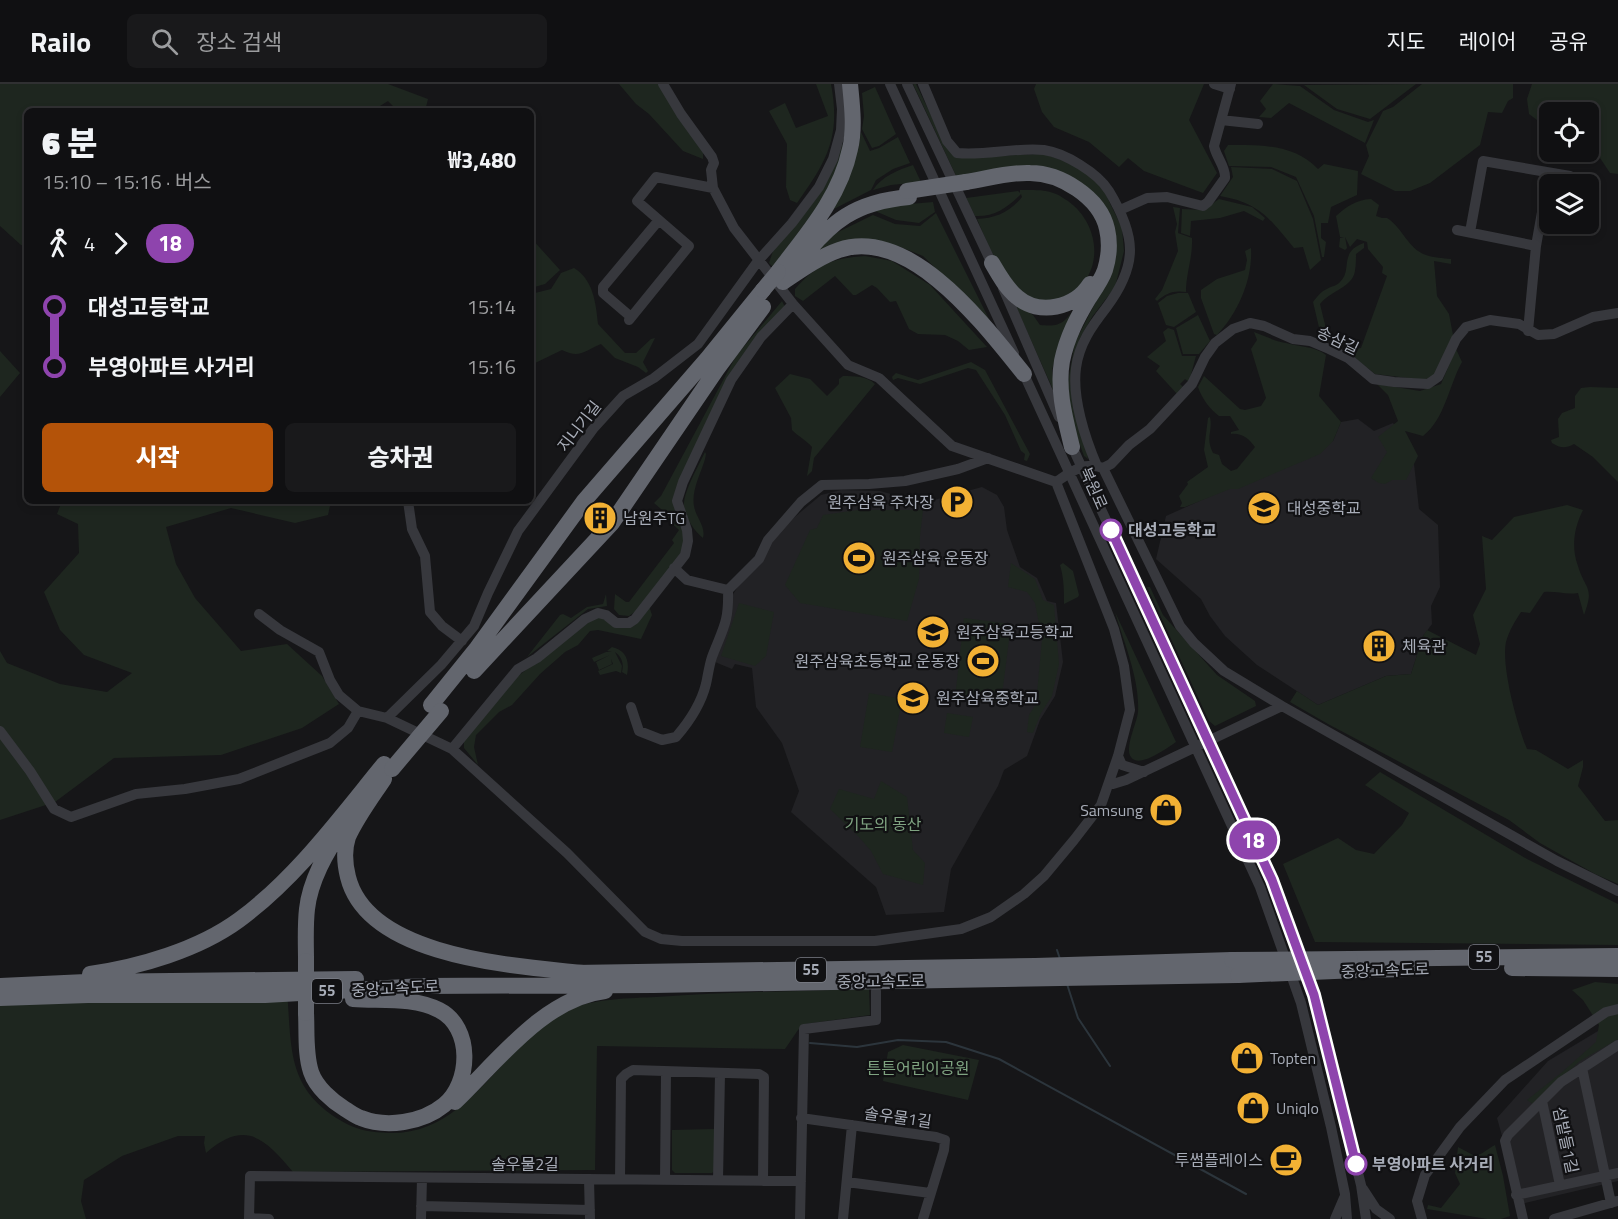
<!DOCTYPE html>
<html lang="ko">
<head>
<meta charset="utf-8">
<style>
  :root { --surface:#101012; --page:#19191b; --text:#f1f3f6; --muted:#9c9d9f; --line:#303032; --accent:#b45309 }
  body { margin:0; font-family:"Titillium Web","Noto Sans KR",sans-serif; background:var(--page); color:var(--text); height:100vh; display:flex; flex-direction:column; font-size:22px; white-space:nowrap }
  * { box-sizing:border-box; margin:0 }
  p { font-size:20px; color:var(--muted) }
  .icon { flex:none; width:33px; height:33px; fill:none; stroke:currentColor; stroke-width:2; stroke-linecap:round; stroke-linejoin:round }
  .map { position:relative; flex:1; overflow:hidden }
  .panel { position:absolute; left:24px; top:24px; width:510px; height:396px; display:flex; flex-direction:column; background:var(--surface); border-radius:9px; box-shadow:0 3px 9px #0003,0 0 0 2px var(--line) }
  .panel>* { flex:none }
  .badge { padding:0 12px; border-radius:20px; font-size:21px; line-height:39px }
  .controls { position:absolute; left:1539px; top:18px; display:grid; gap:12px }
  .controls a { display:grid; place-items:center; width:60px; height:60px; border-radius:9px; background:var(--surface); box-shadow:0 3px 9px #0003,0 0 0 2px var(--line); font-size:30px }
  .map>.badge { position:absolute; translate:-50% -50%; box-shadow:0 0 0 3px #fff }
  .legs { display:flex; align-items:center; gap:9px; height:66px; padding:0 18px; font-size:20px }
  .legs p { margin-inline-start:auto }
  .summary { display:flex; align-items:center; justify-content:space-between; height:102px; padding:0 18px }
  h1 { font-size:33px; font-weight:800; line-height:45px }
  .cta { display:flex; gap:12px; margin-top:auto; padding:12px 18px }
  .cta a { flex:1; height:69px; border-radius:9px; background:var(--accent); color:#fff; font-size:24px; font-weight:800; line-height:69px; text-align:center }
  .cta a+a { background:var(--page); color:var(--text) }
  ul { padding:0 18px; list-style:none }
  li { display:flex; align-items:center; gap:21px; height:60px; font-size:22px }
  li i { display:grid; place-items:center; width:9px; height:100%; margin:0 8px; background:currentColor }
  li i::after { content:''; width:15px; height:15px; margin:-8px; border:4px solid; border-radius:50%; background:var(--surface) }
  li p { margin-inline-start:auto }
  li:first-child i { background:linear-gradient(#0000 50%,currentColor 0) }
  li:last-child i { background:linear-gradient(currentColor 50%,#0000 0) }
  header { display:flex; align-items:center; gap:36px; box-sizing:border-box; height:84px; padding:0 30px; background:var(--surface); border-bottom:2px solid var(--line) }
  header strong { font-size:28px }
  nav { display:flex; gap:33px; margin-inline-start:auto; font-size:21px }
  .search { width:420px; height:54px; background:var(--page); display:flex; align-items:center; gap:15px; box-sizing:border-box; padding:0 21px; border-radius:9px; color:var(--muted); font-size:22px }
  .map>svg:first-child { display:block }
  .built { fill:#222225 }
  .green { fill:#1e261f }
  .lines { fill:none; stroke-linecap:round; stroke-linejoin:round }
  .stream { stroke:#2c353c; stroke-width:2 }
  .minor { stroke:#37383d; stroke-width:10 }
  .highway { stroke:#63666e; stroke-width:16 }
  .highway-bridge { stroke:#63666e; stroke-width:16 }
  .line-1-casing { stroke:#fff; stroke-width:14 }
  .line-1 { stroke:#8e44ad; stroke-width:9 }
  .stop-1-dot { fill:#fff; stroke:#8e44ad; stroke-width:3 }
  .labels { text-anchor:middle; stroke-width:4.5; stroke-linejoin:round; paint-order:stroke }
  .shield { fill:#111113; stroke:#7b7e86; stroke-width:1.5 }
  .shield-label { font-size:15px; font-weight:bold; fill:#a8adb8 }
  .street-label { font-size:16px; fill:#a8adb8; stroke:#111113 }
  .poi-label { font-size:16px; fill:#a8adb8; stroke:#111113; text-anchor:start }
  .stop-label { font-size:16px; font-weight:bold; fill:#a8adb8; stroke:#111113; text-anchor:start }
  .park-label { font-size:16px; fill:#7fa381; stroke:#111113 }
</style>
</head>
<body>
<header>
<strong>Railo</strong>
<div class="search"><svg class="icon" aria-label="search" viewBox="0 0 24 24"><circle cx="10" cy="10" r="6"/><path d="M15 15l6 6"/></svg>장소 검색</div>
<nav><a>지도</a><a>레이어</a><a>공유</a></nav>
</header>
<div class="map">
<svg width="1618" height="1135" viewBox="0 0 1618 1135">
  <rect width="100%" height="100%" fill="#161618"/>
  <path class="built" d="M1358 335 1374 347 1393 339 1413 371 1419 425 1438 441 1440 503 1431 522 1432 540 1423 552 1411 590 1386 592 1318 621 1257 581 1225 552 1210 532 1201 515 1156 475 1166 432 1333 357 1341 338Z
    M982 403 997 411 1004 423 1007 446 1020 483 1037 494 1047 517 1056 519 1063 578 1055 612 1040 636 1027 672 1004 686 998 702 951 785 944 828 886 831 876 803 791 728 799 707 782 659 756 623 752 584 735 580 732 585 715 578 732 512 742 496 752 486 759 482 778 447 821 411 841 406 880 407 923 419Z
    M1618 935V1097L1521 1120 1497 1034 1548 977Z"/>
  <path class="green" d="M0 0H388L428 15 425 27H398L388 17 380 22 376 27H27V162L21 161 0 142Z
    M619 0H659L703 67V75L683 67 649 30 636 20Z
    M816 0H831C841 53 827 77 797 119L790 116 786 103 787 60 769 27 785 19 796 44 828 32Z
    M913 0H916L945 60 957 73 1044 70 1061 76 1082 86 1103 105 1122 144 1124 167 1115 203 1092 233 1080 254 1072 289 1088 375 1084 372 1074 345 1067 303 1075 258 1102 206 1112 146 1061 90 957 94Z
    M1036 0H1204L1189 36 1217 89 1203 109 1144 87 1128 74 1119 83 1089 58 1054 43 1042 28 1034 5Z
    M1273 0 1300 2 1334 26 1368 38 1374 36 1365 59 1289 19 1271 34 1259 33 1266 25 1260 17Z
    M1416 0 1370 35 1337 25 1304 1Z
    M1422 0H1513V14L1508 17 1502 29 1488 28 1480 61 1430 99 1410 107H1395L1361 90 1369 72 1366 61 1383 27 1393 23Z
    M1532 0H1618V90L1610 89 1596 68 1589 65 1588 28H1550L1549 45 1529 30 1527 15Z
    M875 3 896 50 879 62 872 64 862 45 864 32 862 9Z
    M861 48 870 67 879 64 898 53 910 79 893 85 876 96 871 106 830 127C847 98 855 81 861 48Z
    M847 58 836 97 773 183 769 179 773 167 840 62Z
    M1228 61C1261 61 1294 60 1318 85L1324 80 1358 87 1357 111 1331 123 1328 139H1321V154L1326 158 1324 173H1322L1314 132 1296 93 1271 83 1229 82 1224 67Z
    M913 81 921 98 891 101 873 106C882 92 898 86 913 81Z
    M1231 83 1272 85 1297 97 1313 135 1321 176 1310 186 1303 163 1294 164C1269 134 1260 119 1220 112L1233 93Z
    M1020 106C1031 106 1046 105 1056 110 1060 111 1064 115 1068 117 1104 143 1105 199 1059 216 1051 219 1037 221 1029 215 1001 195 990 165 977 135 995 135 1011 127 1022 113L1021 110C1008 123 995 133 975 132L966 114 1018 107 1020 109Z
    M1219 115 1252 123 1265 134 1263 137 1244 127 1220 134 1191 137 1190 152 1181 149 1182 125 1204 126Z
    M1371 115 1379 121 1376 132 1382 134H1387C1402 143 1408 165 1426 171 1434 174 1443 174 1451 175V180L1434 177 1437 212 1449 230 1453 251 1435 290 1425 296 1375 290 1350 270 1354 265 1361 264 1387 192 1382 189 1383 183 1368 165 1367 158 1357 155 1350 163 1345 153 1347 164 1345 166 1339 163 1340 154H1344L1340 153 1336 132C1347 122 1356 116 1371 115Z
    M933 118 935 128 919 139 896 136 875 127 887 122Z
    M1173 123 1180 124 1178 149 1192 154C1193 173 1186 189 1186 208 1174 206 1166 209 1157 217L1155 215 1162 206 1178 167 1175 148 1177 140Z
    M936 129 990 237 923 172 898 162 854 155 813 172 832 151 873 131 895 140 920 142Z
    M531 154 560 186 545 200 531 204Z
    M1364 159V164L1356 170C1356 176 1356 188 1353 193 1346 205 1331 207 1320 220L1329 257 1326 259 1322 256 1313 218C1317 213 1321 207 1327 205 1331 202 1337 202 1340 198 1353 186 1338 168 1364 159Z
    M1251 164C1253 195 1238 229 1217 251L1214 250 1201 214V206L1217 195 1245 186 1247 176 1245 167Z
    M865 172 892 177 930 201 987 263 969 266 958 257 945 251 918 250 909 245 896 217 890 218 877 204 872 201 856 211H853L835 192 803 217 795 212V205C817 180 833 174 865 172Z
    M574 184C593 195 596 219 598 240L625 269H636L651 255 655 254 643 278 648 287 646 289 638 283 615 274 601 260C584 267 580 275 562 266L531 281V210L551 205 561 189Z
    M1178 209H1188L1196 228 1174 243 1166 241 1158 219 1167 212Z
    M782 217 785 223 753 258 680 398 685 445 682 470 636 527 629 532 619 531 614 525 615 510 626 518H629L674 459 672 456 679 446 668 436V431L654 419 661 412 736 272Z
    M1014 218 1033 231 1040 241C1062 243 1063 239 1077 222L1060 256 1052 286 1055 310Z
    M1198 231 1210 257 1199 270H1183L1176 244Z
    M1168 244 1174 246 1182 272H1196L1189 298 1185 295 1180 300 1184 304 1178 311 1156 287 1160 282 1147 273 1166 257 1163 248Z
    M1254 248C1264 252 1275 257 1286 259 1299 263 1315 262 1326 271L1319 312 1341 338 1333 357 1320 370 1238 405H1230L1185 423H1180L1182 419 1179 412 1188 400 1187 398 1208 383 1204 366 1208 334 1210 333C1213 348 1205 353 1213 369L1219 371 1222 380 1231 387 1237 385 1255 363C1248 354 1242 349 1231 350V348L1239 346 1230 332H1219C1210 325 1202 315 1198 303L1204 292 1240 325 1245 326 1261 322 1266 314 1251 265 1257 256Z
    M1456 265 1462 278C1449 301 1445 335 1423 352L1405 347 1418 372 1406 396H1392L1385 400 1379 399 1371 394 1387 368 1378 353 1398 337 1388 311 1377 300 1420 307 1441 300Z
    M0 267 20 289 0 313Z
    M971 278 985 286 1030 370 1027 377 1024 376 1025 370 1021 367 1005 331 976 286 968 284 920 300 898 294 893 296 892 293 896 289 918 296Z
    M790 290 810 295 827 312 839 300V295L843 292C854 292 867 292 875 300L814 374 812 387 807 392 812 363C806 356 799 353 792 346L791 334 775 304Z
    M1590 303 1618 304V398L1593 373 1574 360C1565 365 1560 364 1552 359L1551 356 1559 353 1558 335 1562 329 1575 324V312L1581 304Z
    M705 368 706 370 705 375C701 389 691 407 694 422 696 434 706 442 703 454 694 447 685 433 684 422 683 408 699 381 705 368Z
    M62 417H331L328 431 295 439 231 424 166 443 176 480 195 514 241 567 287 560 322 592 339 620 302 644 221 671 114 674 55 718 0 736V567L7 579 60 600 107 608 132 589 84 571 60 546 44 508 79 469 78 440 57 430Z
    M1567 421 1583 426C1574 444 1571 463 1578 482 1585 506 1595 502 1584 531L1578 509C1566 511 1556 507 1544 508L1530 529 1521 528C1515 537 1509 547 1506 558 1501 582 1517 641 1527 665L1536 666 1568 685 1583 676V683L1578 702 1605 737 1618 736V800L1595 790 1540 759 1509 736 1328 640 1290 618 1297 607 1318 621 1386 592 1411 590 1423 552 1427 546 1476 571 1480 560 1473 531 1486 505 1482 452 1492 456 1514 433Z
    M858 426H923L920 452 919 495 907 537 800 519 785 501 810 446 817 444 823 431Z
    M1011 479 1035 495 1043 516 1054 521 1059 580 1052 612 1041 629 1033 649 1027 648 1029 631 1036 620 1042 555 1035 519 1027 508 1008 503Z
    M1063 479 1073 487 1079 511 1078 513 1064 520C1064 506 1064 495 1060 481Z
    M1147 503H1150L1163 531 1217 591 1255 617 1256 622 1215 642 1209 637Z
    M606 510 607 522 588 525 527 573 560 531 563 530 571 534 587 523 603 520Z
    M739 519 774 528 766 572 755 582 721 572Z
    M649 522 652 531 641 555 598 546 590 547 578 561 565 568 540 590 512 621 499 628 476 651 474 663 478 681 464 664V656L518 592 597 532 631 542Z
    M1115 528 1176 658C1167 664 1139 685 1131 673 1124 664 1137 639 1138 628 1140 596 1124 559 1115 528Z
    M964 534 1011 540 1001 619 955 614Z
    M612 563C626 566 630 577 627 591L622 588C624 580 622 573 615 568L622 582 621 589 616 587 600 591 598 587 613 580 611 575 612 580 599 586 596 578 610 571 594 578 592 574 606 568H612L607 567Z
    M869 609 902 615 892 668 860 663Z
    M947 629 973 633 969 653 944 649Z
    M1380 688 1527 775 1618 820V861L1315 858 1283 780 1338 754 1356 766 1374 770 1402 741 1409 729 1365 701Z
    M881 697 907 713 913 766 925 779 923 801 883 790 871 767 859 753 830 725 839 705 874 715Z
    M1595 898 1618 900V955L1580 977 1533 1020 1527 1016 1561 989 1596 958 1599 941 1583 916 1572 906Z
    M869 905 870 931 805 940 798 946 785 965 597 962 595 1086 293 1088C265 1054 245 1035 206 1069L204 1059 205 1052H178L122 1072 84 1096 81 1117 86 1135H0V909L287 907C292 966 286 1006 345 1039 360 1047 372 1048 389 1049 472 1051 503 954 571 925 592 915 632 914 656 913 727 908 798 907 869 905Z
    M903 961 979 976 968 1016 883 997 888 968Z
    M714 1045V1087L712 1089H675L672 1086V1046Z
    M1495 1061 1503 1092 1510 1132 1501 1135H1487L1427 1125 1428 1121 1441 1124 1460 1100 1455 1089 1458 1063 1475 1072C1483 1070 1487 1065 1495 1061Z"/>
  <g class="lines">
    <path class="stream" d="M1057 866 1060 875
      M1067 900 1078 934 1110 982
      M810 959 857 963 898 956 946 958 999 975 1246 1110"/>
    <path class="minor" d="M663 0 681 30 712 73 714 79 711 86 713 104 734 144 793 220 848 281 879 294 952 362 1056 398C1071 388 1084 377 1103 384L1111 380 1129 361 1150 345 1192 300 1205 273 1215 259 1233 245 1250 239 1264 242 1293 255 1310 257 1329 265 1348 274 1373 295 1394 298 1428 300 1438 293 1456 255 1466 243 1490 236 1519 240 1538 251 1554 250 1593 233 1618 229
      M890 0 1014 269
      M907 0 994 184
      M923 0 947 57 957 69C986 72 1015 63 1044 66 1065 69 1098 89 1109 107 1136 152 1139 180 1106 224 1092 242 1079 260 1076 284 1072 314 1085 354 1097 382
      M1214 0 1230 5
      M1221 36 1258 40
      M1120 126 1147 114 1167 113 1203 122 1208 118 1225 94C1226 83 1216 73 1214 62L1231 0
      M1457 146 1536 162
      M1470 148 1483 77 1570 92
      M1003 204 1059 333
      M631 233 603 209V203L659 136
      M629 236 689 162 637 117 656 93 713 104
      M1528 247 1536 162 1549 89
      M1022 286 1260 803 1301 919 1331 1043 1345 1110 1347 1135
      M1070 358 1272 796 1314 911 1361 1101 1366 1135
      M1103 384 1180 542 1194 559 1224 587 1282 622 1557 777 1618 807
      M408 417 412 445 425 472 430 528 442 542 462 557
      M674 484 687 496 728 506
      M259 530 280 546 319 568 330 596 339 611 358 627 387 634 452 665 567 769 645 848 661 855 682 857H875L961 845 991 833 1024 810 1044 792 1074 756 1101 721 1118 672 1130 626 1124 582 1114 545 1056 398
      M631 623 639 647 662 656 676 653C689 638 701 620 706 600 708 591 709 582 712 573 723 544 729 539 728 506L759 475 768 456 801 418 822 401 869 400 905 397 958 385 988 374
      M387 634 441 581 474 542 488 509 518 447 593 345 623 312 654 294 698 260 758 177 792 139 819 103 833 75 841 46 842 25 839 0
      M0 647 30 687 54 725 71 733 136 710 185 705 239 695 330 659 348 644 358 627
      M452 665 518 585 537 574 585 535 598 529 606 531 616 539H629L635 535 685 471 688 457 687 446 677 417 683 398 731 296 761 253 793 220
      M1118 672 1122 681 1144 688
      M1109 699 1113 700 1126 696 1282 622
      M1582 984 1611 1119
      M1542 1017 1560 1101
      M801 1034 936 1053 945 1056 944 1066 923 1135
      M589 1095 590 1135
      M620 1095 621 995 626 990 633 986 759 990 764 993 763 1097
      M665 1096 666 988
      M718 1096 720 990
      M847 1098 930 1109
      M1363 1105 1376 1125 1390 1135
      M1516 1111 1618 1089
      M421 1122 590 1126
      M269 1135 249 1134 250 1092 801 1097
      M421 1135 422 1094
      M800 1135 804 945 876 936V907
      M843 1135 852 1041
      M1335 1135 1344 1114
      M1422 1135 1417 1117 1425 1091 1460 1043 1505 996 1606 928 1618 925
      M1523 1135 1505 1057 1508 1051 1561 998 1618 961
      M1554 1135 1617 1117"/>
    <path class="highway" d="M966 98C986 95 1009 88 1030 89 1060 89 1100 113 1107 145 1110 158 1109 173 1105 186 1102 195 1095 205 1089 214 1077 234 1067 253 1062 277 1057 306 1065 334 1072 363
      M799 178C831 137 855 118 909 113
      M992 179C999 191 1006 204 1017 213 1039 232 1075 224 1090 200
      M778 188C807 150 840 113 850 65 855 44 852 21 850 0
      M783 198C801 186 819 173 839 166 911 142 985 242 1024 290
      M474 587 612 439 717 285 763 223
      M431 621 477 564 584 417 707 275 763 206
      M384 695C372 713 357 733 348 753 344 765 345 781 348 793 368 874 517 882 583 889
      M1350 875 1618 872
      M306 877C306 860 305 842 307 825 310 798 326 767 343 745
      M1512 884 1618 885
      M1358 886 1408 885
      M574 889 1035 882 1232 876
      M90 890C139 883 198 866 239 836 296 794 339 735 384 680
      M0 902 86 898 356 895
      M0 914 88 911H265L423 902 654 901 1238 891
      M306 929C307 948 305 970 311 988 316 1003 332 1017 345 1025 350 1028 355 1032 361 1034 386 1044 422 1039 444 1021 471 999 473 943 439 926 414 913 381 917 353 915
      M455 1018C497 978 544 914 605 907"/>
    <path class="highway-bridge" d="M907 107 966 98
      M763 206 778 188
      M392 685 441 627
      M1232 876 1350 875
      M1238 891 1358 886
      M306 929V877"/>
  </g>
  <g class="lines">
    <g class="line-1-casing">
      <path id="line-1" d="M1111 446 1272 796 1314 911 1356 1080"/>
    </g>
    <use href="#line-1" class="line-1"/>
  </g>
  <defs>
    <g id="parking-disc" transform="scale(1.725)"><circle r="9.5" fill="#f2b134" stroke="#111113"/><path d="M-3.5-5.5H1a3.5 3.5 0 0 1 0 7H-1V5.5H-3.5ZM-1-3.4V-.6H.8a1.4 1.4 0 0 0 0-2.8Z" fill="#111"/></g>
    <g id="school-disc" transform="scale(1.725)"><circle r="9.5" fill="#f2b134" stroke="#111113"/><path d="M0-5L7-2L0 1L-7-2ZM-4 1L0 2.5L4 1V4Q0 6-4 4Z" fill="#111"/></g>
    <g id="building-disc" transform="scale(1.725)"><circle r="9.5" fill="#f2b134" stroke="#111113"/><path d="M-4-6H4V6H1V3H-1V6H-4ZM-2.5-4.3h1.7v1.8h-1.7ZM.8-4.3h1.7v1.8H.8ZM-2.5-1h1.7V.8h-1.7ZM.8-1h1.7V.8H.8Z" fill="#111"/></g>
    <g id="stadium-disc" transform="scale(1.725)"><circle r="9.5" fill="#f2b134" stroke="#111113"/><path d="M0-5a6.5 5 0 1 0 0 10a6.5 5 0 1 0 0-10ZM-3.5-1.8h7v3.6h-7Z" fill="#111"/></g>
    <g id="shop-disc" transform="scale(1.725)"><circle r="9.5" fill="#f2b134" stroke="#111113"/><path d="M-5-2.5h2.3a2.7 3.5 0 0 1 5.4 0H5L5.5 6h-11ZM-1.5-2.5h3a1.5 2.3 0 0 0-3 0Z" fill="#111"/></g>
    <g id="cafe-disc" transform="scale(1.725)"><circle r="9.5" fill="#f2b134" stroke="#111113"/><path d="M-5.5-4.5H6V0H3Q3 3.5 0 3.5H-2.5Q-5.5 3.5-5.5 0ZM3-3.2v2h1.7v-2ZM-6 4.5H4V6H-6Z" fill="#111"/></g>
  </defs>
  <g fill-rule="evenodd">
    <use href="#parking-disc" x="957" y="418"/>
    <use href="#school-disc" x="1264" y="424"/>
    <use href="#building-disc" x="600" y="434"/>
    <use href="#stadium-disc" x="859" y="474"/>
    <use href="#school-disc" x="933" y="548"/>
    <use href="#building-disc" x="1379" y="562"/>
    <use href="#stadium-disc" x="983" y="577"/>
    <use href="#school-disc" x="913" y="614"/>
    <use href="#shop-disc" x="1166" y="726"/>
    <use href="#shop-disc" x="1247" y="974"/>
    <use href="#shop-disc" x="1253" y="1024"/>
    <use href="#cafe-disc" x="1286" y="1076"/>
  </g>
  <g class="stop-1-dot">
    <circle cx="1111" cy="446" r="10"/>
    <circle cx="1356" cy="1080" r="10"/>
  </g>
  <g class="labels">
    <g class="shield">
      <rect x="1469" y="861" width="30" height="24" rx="4.5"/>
      <rect x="796" y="874" width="30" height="24" rx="4.5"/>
      <rect x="312" y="895" width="30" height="24" rx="4.5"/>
    </g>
    <g class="shield-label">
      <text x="1484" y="878">55</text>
      <text x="811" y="891">55</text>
      <text x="327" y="912">55</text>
    </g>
    <g class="street-label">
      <text transform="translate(1338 256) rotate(26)" y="6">송삼길</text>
      <text transform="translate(579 342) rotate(-52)" y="6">지니기길</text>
      <text transform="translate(1094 404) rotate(66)" y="6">북원로</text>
      <text transform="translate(1385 886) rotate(-2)" y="6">중앙고속도로</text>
      <text transform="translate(881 897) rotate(-1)" y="6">중앙고속도로</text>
      <text transform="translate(395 904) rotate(-3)" y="6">중앙고속도로</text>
      <text transform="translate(898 1033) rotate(8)" y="6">솔우물1길</text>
      <text transform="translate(1566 1056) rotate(78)" y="6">섬밭들1길</text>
      <text x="525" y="1086">솔우물2길</text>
    </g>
    <g class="poi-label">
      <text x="934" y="424" text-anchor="end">원주삼육 주차장</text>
      <text x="1287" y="430">대성중학교</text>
      <text x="623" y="440">남원주TG</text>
      <text x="882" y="480">원주삼육 운동장</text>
      <text x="956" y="554">원주삼육고등학교</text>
      <text x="1402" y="568">체육관</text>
      <text x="960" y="583" text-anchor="end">원주삼육초등학교 운동장</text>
      <text x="936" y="620">원주삼육중학교</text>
      <text x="1143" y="732" text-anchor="end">Samsung</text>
      <text x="1270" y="980">Topten</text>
      <text x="1276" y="1030">Uniqlo</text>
      <text x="1263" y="1082" text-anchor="end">투썸플레이스</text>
    </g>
    <g class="stop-label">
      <text x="1128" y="452">대성고등학교</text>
      <text x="1372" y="1086">부영아파트 사거리</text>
    </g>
    <g class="park-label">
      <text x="883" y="746">기도의 동산</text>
      <text x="918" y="990">튼튼어린이공원</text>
    </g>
  </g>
</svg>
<div class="controls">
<a><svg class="icon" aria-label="locate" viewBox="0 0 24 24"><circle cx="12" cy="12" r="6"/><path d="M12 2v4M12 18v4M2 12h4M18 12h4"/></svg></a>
<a><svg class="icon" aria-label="layers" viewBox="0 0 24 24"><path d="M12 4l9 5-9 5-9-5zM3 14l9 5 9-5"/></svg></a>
</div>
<b class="badge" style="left:1253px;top:756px;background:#8e44ad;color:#fff">18</b>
<section class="panel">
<div class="summary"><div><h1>6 분</h1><p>15:10 – 15:16 · 버스</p></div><b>₩3,480</b></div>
<div class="legs"><svg class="icon" aria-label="walk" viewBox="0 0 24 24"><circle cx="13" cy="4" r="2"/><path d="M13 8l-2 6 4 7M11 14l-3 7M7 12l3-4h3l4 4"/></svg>4<svg class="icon" aria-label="forward" viewBox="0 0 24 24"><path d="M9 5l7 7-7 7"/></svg><b class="badge" style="background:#8e44ad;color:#fff">18</b></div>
<ul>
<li><i style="color:#8e44ad"></i><b>대성고등학교</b><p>15:14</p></li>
<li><i style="color:#8e44ad"></i><b>부영아파트 사거리</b><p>15:16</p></li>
</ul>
<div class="cta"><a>시작</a><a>승차권</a></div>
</section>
</div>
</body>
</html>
